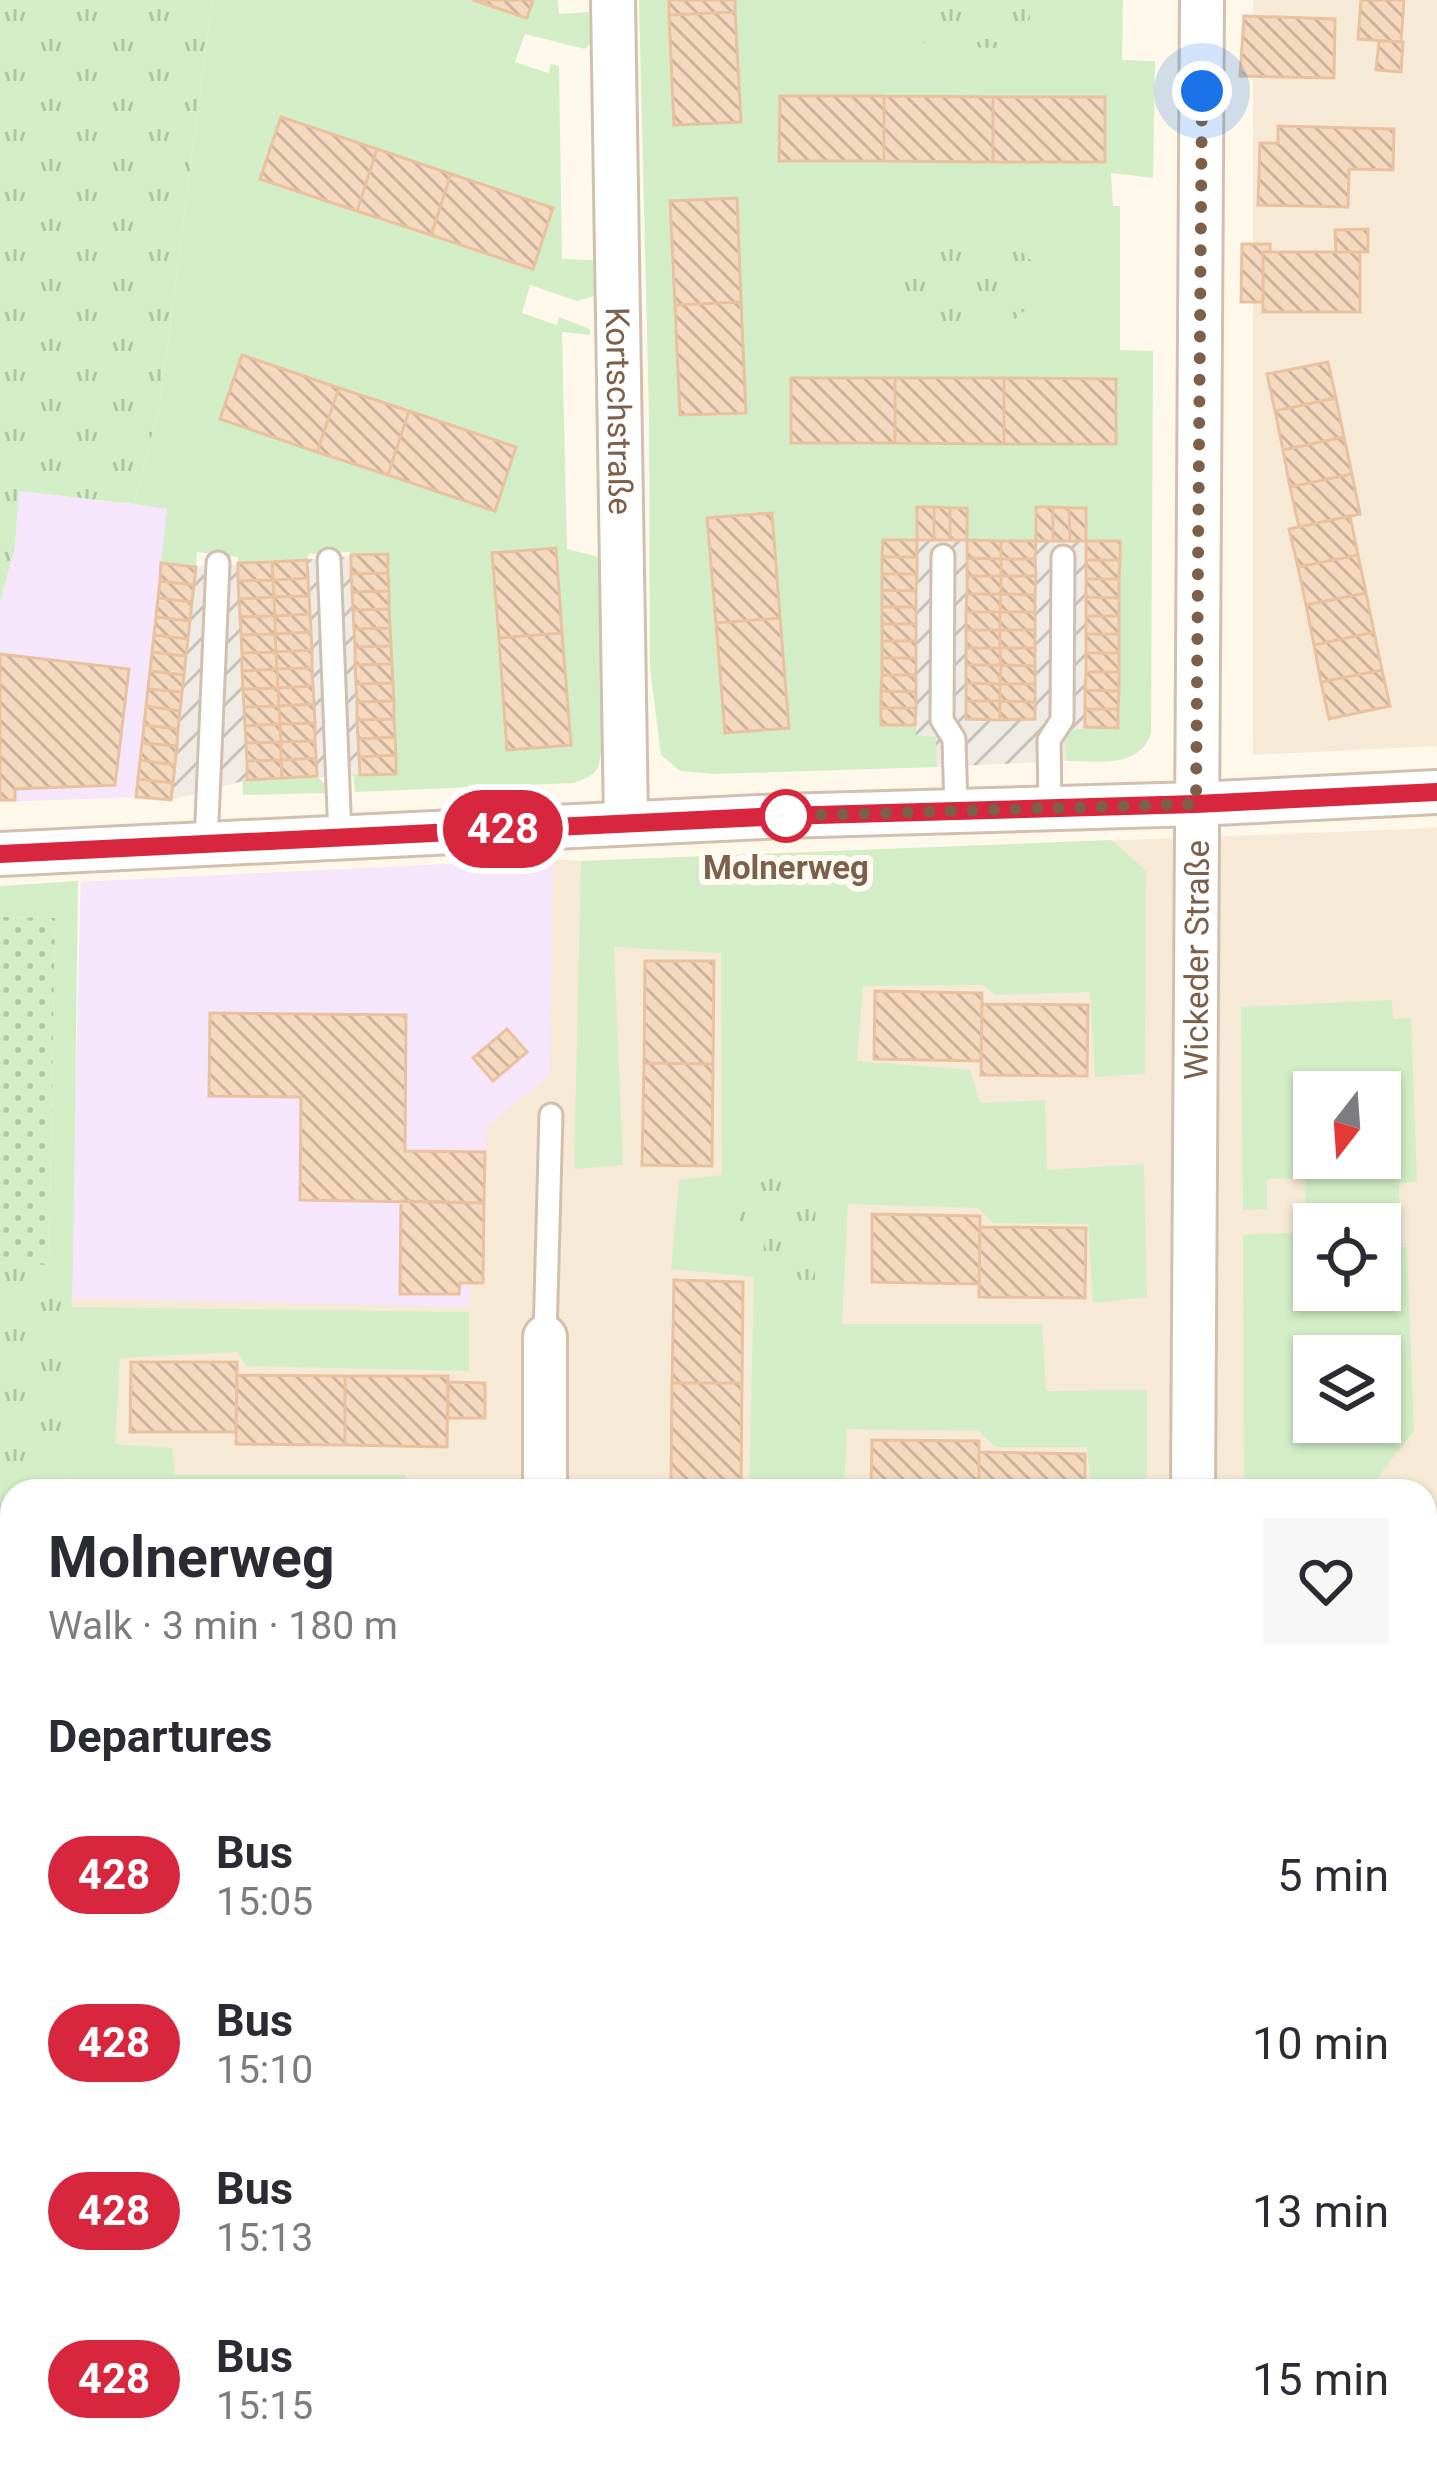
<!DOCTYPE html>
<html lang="en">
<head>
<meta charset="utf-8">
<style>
  :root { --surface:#fff; --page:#f7f7f7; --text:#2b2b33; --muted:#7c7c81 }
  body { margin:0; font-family:Roboto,sans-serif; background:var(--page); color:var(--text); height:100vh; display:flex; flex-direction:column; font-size:45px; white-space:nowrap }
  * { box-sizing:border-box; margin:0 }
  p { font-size:39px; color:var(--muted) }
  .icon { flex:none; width:66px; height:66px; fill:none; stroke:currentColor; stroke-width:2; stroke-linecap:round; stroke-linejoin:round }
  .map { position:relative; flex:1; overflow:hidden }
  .drawer { position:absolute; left:0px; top:1479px; width:1437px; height:1008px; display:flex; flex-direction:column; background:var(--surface); border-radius:36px 36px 0 0; box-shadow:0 3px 9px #0004 }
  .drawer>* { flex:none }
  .badge { padding:0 24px; border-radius:39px; font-size:42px; line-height:78px }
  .needle { width:78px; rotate:197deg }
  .buttons { position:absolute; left:1293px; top:1071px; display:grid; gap:24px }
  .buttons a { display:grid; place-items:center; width:108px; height:108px; border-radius:0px; background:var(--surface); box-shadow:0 3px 9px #0004; font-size:60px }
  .you { position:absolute; width:60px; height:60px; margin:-30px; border:9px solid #fff; border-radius:50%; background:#1a73e8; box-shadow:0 0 0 18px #1a73e833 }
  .map>.badge { position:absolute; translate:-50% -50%; box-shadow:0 0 0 6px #fff }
  h2 { padding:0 48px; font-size:45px; line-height:108px }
  .round { display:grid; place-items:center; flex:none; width:126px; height:126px; border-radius:0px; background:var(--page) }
  .summary { display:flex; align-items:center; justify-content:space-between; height:204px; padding:0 48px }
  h1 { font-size:57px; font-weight:700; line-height:90px }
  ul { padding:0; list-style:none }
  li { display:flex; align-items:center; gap:36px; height:168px; padding:0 48px }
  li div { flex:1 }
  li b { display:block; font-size:45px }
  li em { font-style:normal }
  li .badge { min-width:132px; font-weight:700; text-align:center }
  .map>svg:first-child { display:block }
  .residential { fill:#f6ead7; fill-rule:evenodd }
  .industrial { fill:url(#industrial-furrows) }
  .education { fill:#f5e6fb }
  .grass { fill:#d3eec6; fill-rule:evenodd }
  .park { fill:url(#park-tufts) }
  .garden { fill:url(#garden-dots) }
  .building { fill:url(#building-back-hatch); stroke:#e9c19e; stroke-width:3 }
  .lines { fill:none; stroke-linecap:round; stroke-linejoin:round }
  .service-casing { stroke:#d2c0ae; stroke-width:27 }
  .minor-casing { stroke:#d2c0ae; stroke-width:48 }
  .service { stroke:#fff; stroke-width:21 }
  .minor { stroke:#fff; stroke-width:42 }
  .line-casing { stroke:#fff; stroke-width:27 }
  .line { stroke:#d7263d; stroke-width:18 }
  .walk { stroke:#7c604a; stroke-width:12; stroke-dasharray:0 21.6 }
  .stop-dot { fill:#fff; stroke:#d7263d; stroke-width:6 }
  .labels { text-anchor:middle; stroke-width:12; stroke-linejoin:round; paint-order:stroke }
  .street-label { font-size:33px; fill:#7c604a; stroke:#fffbf2 }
  .stop-label { font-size:33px; font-weight:bold; fill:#7c604a; stroke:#fffbf2 }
</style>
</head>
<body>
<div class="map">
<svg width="1437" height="2487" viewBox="0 0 1437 2487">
  <defs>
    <pattern id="industrial-furrows" width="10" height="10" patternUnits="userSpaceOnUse" patternTransform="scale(3)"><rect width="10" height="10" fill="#efeae3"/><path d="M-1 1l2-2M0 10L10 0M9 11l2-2" fill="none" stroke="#c7c1ba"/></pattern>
    <pattern id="park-tufts" width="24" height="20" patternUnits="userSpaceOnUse" patternTransform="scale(3)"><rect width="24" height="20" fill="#d3eec6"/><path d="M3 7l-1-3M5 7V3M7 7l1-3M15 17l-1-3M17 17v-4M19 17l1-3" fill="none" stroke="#b0c4a3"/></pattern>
    <pattern id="garden-dots" width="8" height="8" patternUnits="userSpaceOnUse" patternTransform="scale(3)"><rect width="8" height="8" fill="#d3eec6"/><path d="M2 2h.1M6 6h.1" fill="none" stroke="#b0c4a3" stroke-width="1.8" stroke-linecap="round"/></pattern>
    <pattern id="building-back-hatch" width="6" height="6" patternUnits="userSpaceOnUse" patternTransform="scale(3)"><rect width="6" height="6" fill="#f5d9bf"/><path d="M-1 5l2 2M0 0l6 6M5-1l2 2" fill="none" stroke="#cbb39d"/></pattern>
  </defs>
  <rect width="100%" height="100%" fill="#fef8ea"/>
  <path class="residential" d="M1253 0H1437V746L1253 755Z
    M1437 828V2487H1207V2475H1425V1491H65L81 882 553 859 581 861ZM1314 1092H1380V1158H1314ZM1314 1224H1380V1290H1314ZM1314 1356H1380V1422H1314Z
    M55 2475H1165V2487H55Z"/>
  <path class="industrial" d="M917 507 1086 508 1120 541 1118 728 1064 730 1067 761 937 767 935 737 915 735V725H881L883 540Z
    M388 554 396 774 247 780 171 800 137 797 161 563 196 567Z"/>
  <path class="education" d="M19 491 167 508 136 797 0 802V603L15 546Z
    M553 859 550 1075 487 1126 483 1283H469V1307L70 1298 81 882Z"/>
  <path class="grass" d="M212 0H558L559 14 589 12 590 44 585 49 525 34 515 62 548 73 551 64 559 66 562 259 594 260 595 296 577 301 530 285 522 313 557 325 559 317 590 329V335L562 332 567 549 599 557C600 589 609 750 597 769 592 777 582 780 573 783L355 792 353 774 396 773 387 555H351L350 552 309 554 307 560 238 563V557L197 552 196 567 161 563 167 509 134 504 160 404Z
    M639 0H1123L1122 60 1155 61 1153 178 1111 173 1113 206H1120V350L1153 351 1151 733C1139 769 1099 761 1067 761L1063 730 1118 727 1120 542 1086 541V508L1037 507 1036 541 967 540 966 508 918 507 917 540 883 541 881 724 915 725 916 735 936 737 937 767 713 774 680 771 661 755 650 668 649 418Z
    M317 776 333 793 243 795 242 779Z
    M1112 840 1146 871 1145 1074 1095 1077 1090 992 995 995 984 985 863 986 857 1061 970 1070 980 1103 1045 1100 1047 1170 1144 1164 1147 1297 1093 1303 1088 1224 993 1223 978 1208 848 1204 842 1324H1042L1046 1391 1147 1390V1491H1091L1087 1447H996L978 1431 847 1429 844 1491H749L754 1277 671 1269 679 1180 722 1175 721 953 614 947 623 1165 574 1169 581 861Z
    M78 881 73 1265H49L55 918 0 917V886Z
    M1392 1000 1393 1019 1411 1018 1417 1182 1399 1183V1203L1306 1207 1305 1178 1267 1179V1209L1243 1210 1241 1007ZM1314 1092H1380V1158H1314Z
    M1388 1228 1389 1247H1407L1414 1431 1372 1485 1244 1489 1243 1235 1314 1232V1290H1380V1229ZM1314 1356H1380V1422H1314Z
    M70 1307 469 1312V1371L246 1366 238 1352 120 1358 115 1444 172 1448 175 1475H406L407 1491H65Z
    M55 2475H152L151 2487H55Z
    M380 2475H542L531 2487H381Z
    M1016 2475H1145L1144 2487H1017Z"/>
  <path class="park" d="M0 0H212L160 404 134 504 19 491 15 546 0 603Z
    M899 0H1030V19L997 48 927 46 899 14Z
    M927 239H1007L1035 264V301L1003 330 932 328 904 296V253Z
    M737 1177 816 1178 815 1280 763 1279 764 1237H737Z
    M0 1262 73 1265 65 1491H12V2475H55V2487H0Z"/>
  <path class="garden" d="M0 917 55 918 49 1265 0 1262Z"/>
  <path class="building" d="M473 0H533L527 18Z
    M669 0H735V12L669 15Z
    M1361 0H1404L1401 42 1358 39Z
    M735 12 741 122 674 125 669 15Z
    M1244 16 1335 19 1334 78 1240 76Z
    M1379 41 1403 42 1401 72 1376 70Z
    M780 96H884V161H779Z
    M884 96 993 97V162L884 161Z
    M993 97H1105V162H993Z
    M281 117 377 149 357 211 260 179Z
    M1278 126 1394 129 1393 170 1349 169 1348 207 1258 205 1260 143H1278Z
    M377 149 451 174 431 235 357 211Z
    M451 174 553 208 533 269 431 235Z
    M737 198 741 302 675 305 670 201Z
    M1368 229V252H1336L1335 230Z
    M1242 244H1270V252H1263V302H1241Z
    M1263 252H1360V312H1263Z
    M741 302 746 413 680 415 675 305Z
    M242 355 339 388 317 452 220 419Z
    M1328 362 1336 398 1275 411 1267 374Z
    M791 378H895V443H791Z
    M895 378H1004V444L895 443Z
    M1004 378 1116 379V444H1004Z
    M339 388 409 411 388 475 317 452Z
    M1336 398 1344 437 1283 450 1275 411Z
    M409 411 516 447 495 511 388 475Z
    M1344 437 1352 474 1290 487 1283 450Z
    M1352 474 1360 514 1299 527 1290 487Z
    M917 507H934V540H917Z
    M934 507 950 508V540H934Z
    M1036 507H1053V541H1036Z
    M1053 507 1069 508 1070 541H1053Z
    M950 508H967V540H950Z
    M1069 508H1086V541H1070Z
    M772 513 780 618 716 623 707 518Z
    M1350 516 1358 555 1298 567 1289 529Z
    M883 540H917V557H882Z
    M967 540 1001 541V559L967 558Z
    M1001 541H1036L1035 559H1001Z
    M1086 541H1120V560H1086Z
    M556 548 562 633 499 638 492 553Z
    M388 554V573L351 574V555Z
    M1358 555 1366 593 1306 605 1298 567Z
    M882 557H917V574H882Z
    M967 558 1001 559V576H967Z
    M1001 559H1035L1036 576H1001Z
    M307 560 308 578 273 580 272 562Z
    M1086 560H1120L1119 579H1086Z
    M272 562 273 580 238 581V563Z
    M161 563 196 567 194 585 160 581Z
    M388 573 389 591 352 592 351 574Z
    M882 574H917L916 591 882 590Z
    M967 576H1001V594H967Z
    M1001 576H1036L1035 595 1001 594Z
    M308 578 309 596 274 597 273 580Z
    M1086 579H1119V598L1086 597Z
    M273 580 274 597 239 599 238 581Z
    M160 581 194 585 192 602 158 598Z
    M882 590 916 591V607H882Z
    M389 591V609L353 610 352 592Z
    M1366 593 1374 632 1314 645 1306 605Z
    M967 594H1001L1000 612H966Z
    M1001 594 1035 595V612H1000Z
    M309 596 310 614 275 616 274 597Z
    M274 597 275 616 240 617 239 599Z
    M1086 597 1119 598V616H1086Z
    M158 598 192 602 190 621 156 617Z
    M882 607H916V624H882Z
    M389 609 390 628 354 629 353 610Z
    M966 612H1000V630H966Z
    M1000 612H1035V630H1000Z
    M310 614 311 632 275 634V616Z
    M275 616V634L241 635 240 617Z
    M1086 616H1119V634H1086Z
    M156 617 190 621 188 639 154 635Z
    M780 618 789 728 725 733 716 623Z
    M882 624H916V641H882Z
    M390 628 391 646 355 647 354 629Z
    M966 630H1000V648H966Z
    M1000 630H1035V648H1000Z
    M311 632 312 650 276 652 275 634Z
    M1374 632 1382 670 1321 682 1314 645Z
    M562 633 571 745 507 750 499 638Z
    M275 634 276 652 242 653 241 635Z
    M1086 634H1119V653H1086Z
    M154 635 188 639 186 656 152 652Z
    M882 641H916V658H882Z
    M391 646 392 664 355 665V647Z
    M966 648H1000L1001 665H966Z
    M1000 648H1035V666L1001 665Z
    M312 650V668L277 669 276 652Z
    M152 652 186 656 184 675 150 671Z
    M276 652 277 669 242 671V653Z
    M1086 653H1119V672H1086Z
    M0 654 129 669 115 785 15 789V800H0Z
    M882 658H916V675H882Z
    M392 664 393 683 356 684 355 665Z
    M966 665H1001L1000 684 966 683Z
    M1001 665 1035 666V684H1000Z
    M312 668 313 686 278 688 277 669Z
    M277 669 278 688 243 689 242 671Z
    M1382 670 1390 706 1329 719 1321 682Z
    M150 671 184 675 182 692 148 689Z
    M1086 672H1119V691L1085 690Z
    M882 675H916V692L881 691Z
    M393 683 394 701 357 702 356 684Z
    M966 683 1000 684V701H966Z
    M1000 684H1035V702L1000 701Z
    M313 686 314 704 279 706 278 688Z
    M278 688 279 706 244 707 243 689Z
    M148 689 182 692 180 711 146 706Z
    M1085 690 1119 691 1118 709H1085Z
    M881 691 916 692V708H881Z
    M394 701V719L357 720V702Z
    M966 701H1000V720L966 719Z
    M1000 701 1035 702V719L1000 720Z
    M314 704 315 723 280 724 279 706Z
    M146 706 180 711 178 729 144 725Z
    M279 706 280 724 245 726 244 707Z
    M881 708H916L915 725H881Z
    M1085 709H1118V728L1085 727Z
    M394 719 395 737 358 739 357 720Z
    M315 723V741L281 742 280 724Z
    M280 724 281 742 246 743 245 726Z
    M144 725 178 729 177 746 142 743Z
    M395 737 396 755 359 757 358 739Z
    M315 741 316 758 281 760V742Z
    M281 742V760L247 761 246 743Z
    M142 743 177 746 175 765 140 760Z
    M396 755V774L360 775 359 757Z
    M316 758 317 776 282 778 281 760Z
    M140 760 175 765 173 783 138 779Z
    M281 760 282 778 247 780V761Z
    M138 779 173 783 171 800 136 797Z
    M645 961H714L713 1064 644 1063Z
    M875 991 982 993 981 1061 874 1059Z
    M982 1004 1088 1005 1087 1076 981 1075Z
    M210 1013 406 1015 405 1151 485 1152 484 1203 300 1200 301 1097 209 1096Z
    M507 1029 527 1052 493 1081 473 1058Z
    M644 1063 713 1064 712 1166 642 1165Z
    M401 1201 484 1203 483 1283H460L459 1294H400Z
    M872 1214 980 1216 979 1284 872 1282Z
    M980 1227 1086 1228 1085 1298 979 1297Z
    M674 1280 743 1282 742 1383H672Z
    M131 1362H237L236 1432H130Z
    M237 1375 345 1376V1445L236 1444Z
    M345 1376H448L447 1447 345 1445Z
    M448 1382 485 1383V1418H448Z
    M672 1383H742L741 1486 671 1485Z
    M872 1440 979 1441V1491H871Z
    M979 1452 1085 1454V1491H979Z
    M1425 1513H1437V1599H1425Z
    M1425 2143H1437V2229H1425Z
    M159 2475H269V2487H159Z
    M269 2475H375V2487H269Z
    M965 2475H1011V2487H965Z
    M1273 2475H1350V2487H1273Z
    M897 2479 945 2480V2487H897Z"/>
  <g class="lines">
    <g class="service-casing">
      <path id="service" d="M943 556 942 720 954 739 956 810
        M329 560 340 837
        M1050 807 1049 740 1062 720 1063 557
        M206 844 218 563
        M545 1337 551 1115"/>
    </g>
    <g class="minor-casing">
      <g id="minor">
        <path id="s1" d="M613 0 626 823"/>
        <path d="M0 854 782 816 1196 804 1437 792"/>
        <path d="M545 1491V1337"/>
        <path id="s2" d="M1193 1491 1202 0"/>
        <path d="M1425 2301H1437"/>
        <path d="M586 2487 596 2475"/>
        <path d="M1190 2487V2475"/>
      </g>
    </g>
    <use href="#service" class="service"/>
    <use href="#minor" class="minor"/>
  </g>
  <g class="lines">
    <g class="line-casing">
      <path id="line" d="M0 854 782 816 1196 804 1437 792"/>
    </g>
    <use href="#line" class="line"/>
    <path class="walk" d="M786 816H782L1196 804 1202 91"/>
  </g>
  <circle class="stop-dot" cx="786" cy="816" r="24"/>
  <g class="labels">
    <g class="street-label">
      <text dy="12" stroke="none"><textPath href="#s1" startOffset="411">Kortschstraße</textPath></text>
      <text dy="12" stroke="none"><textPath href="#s2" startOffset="531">Wickeder Straße</textPath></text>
    </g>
    <g class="stop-label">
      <text x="786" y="879">Molnerweg</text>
    </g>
  </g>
</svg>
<div class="buttons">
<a><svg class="needle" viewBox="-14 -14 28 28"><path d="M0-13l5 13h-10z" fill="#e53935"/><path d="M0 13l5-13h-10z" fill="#7c7c81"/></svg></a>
<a><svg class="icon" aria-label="locate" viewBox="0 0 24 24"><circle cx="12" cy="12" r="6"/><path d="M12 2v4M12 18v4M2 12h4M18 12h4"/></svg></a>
<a><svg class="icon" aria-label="layers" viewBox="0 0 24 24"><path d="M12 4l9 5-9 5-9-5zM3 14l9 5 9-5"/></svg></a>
</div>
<div class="you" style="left:1202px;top:91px"></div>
<b class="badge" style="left:503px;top:829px;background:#d7263d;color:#fff">428</b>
<section class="drawer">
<div class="summary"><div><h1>Molnerweg</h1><p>Walk · 3 min · 180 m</p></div><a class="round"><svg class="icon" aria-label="heart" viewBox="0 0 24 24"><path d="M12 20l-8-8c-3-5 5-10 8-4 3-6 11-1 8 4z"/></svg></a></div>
<h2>Departures</h2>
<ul>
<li><span class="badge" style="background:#d7263d;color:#fff">428</span><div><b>Bus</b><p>15:05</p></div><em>5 min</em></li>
<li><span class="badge" style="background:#d7263d;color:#fff">428</span><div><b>Bus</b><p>15:10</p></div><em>10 min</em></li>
<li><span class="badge" style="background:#d7263d;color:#fff">428</span><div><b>Bus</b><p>15:13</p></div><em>13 min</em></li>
<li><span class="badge" style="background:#d7263d;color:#fff">428</span><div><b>Bus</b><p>15:15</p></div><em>15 min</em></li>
</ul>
</section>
</div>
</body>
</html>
